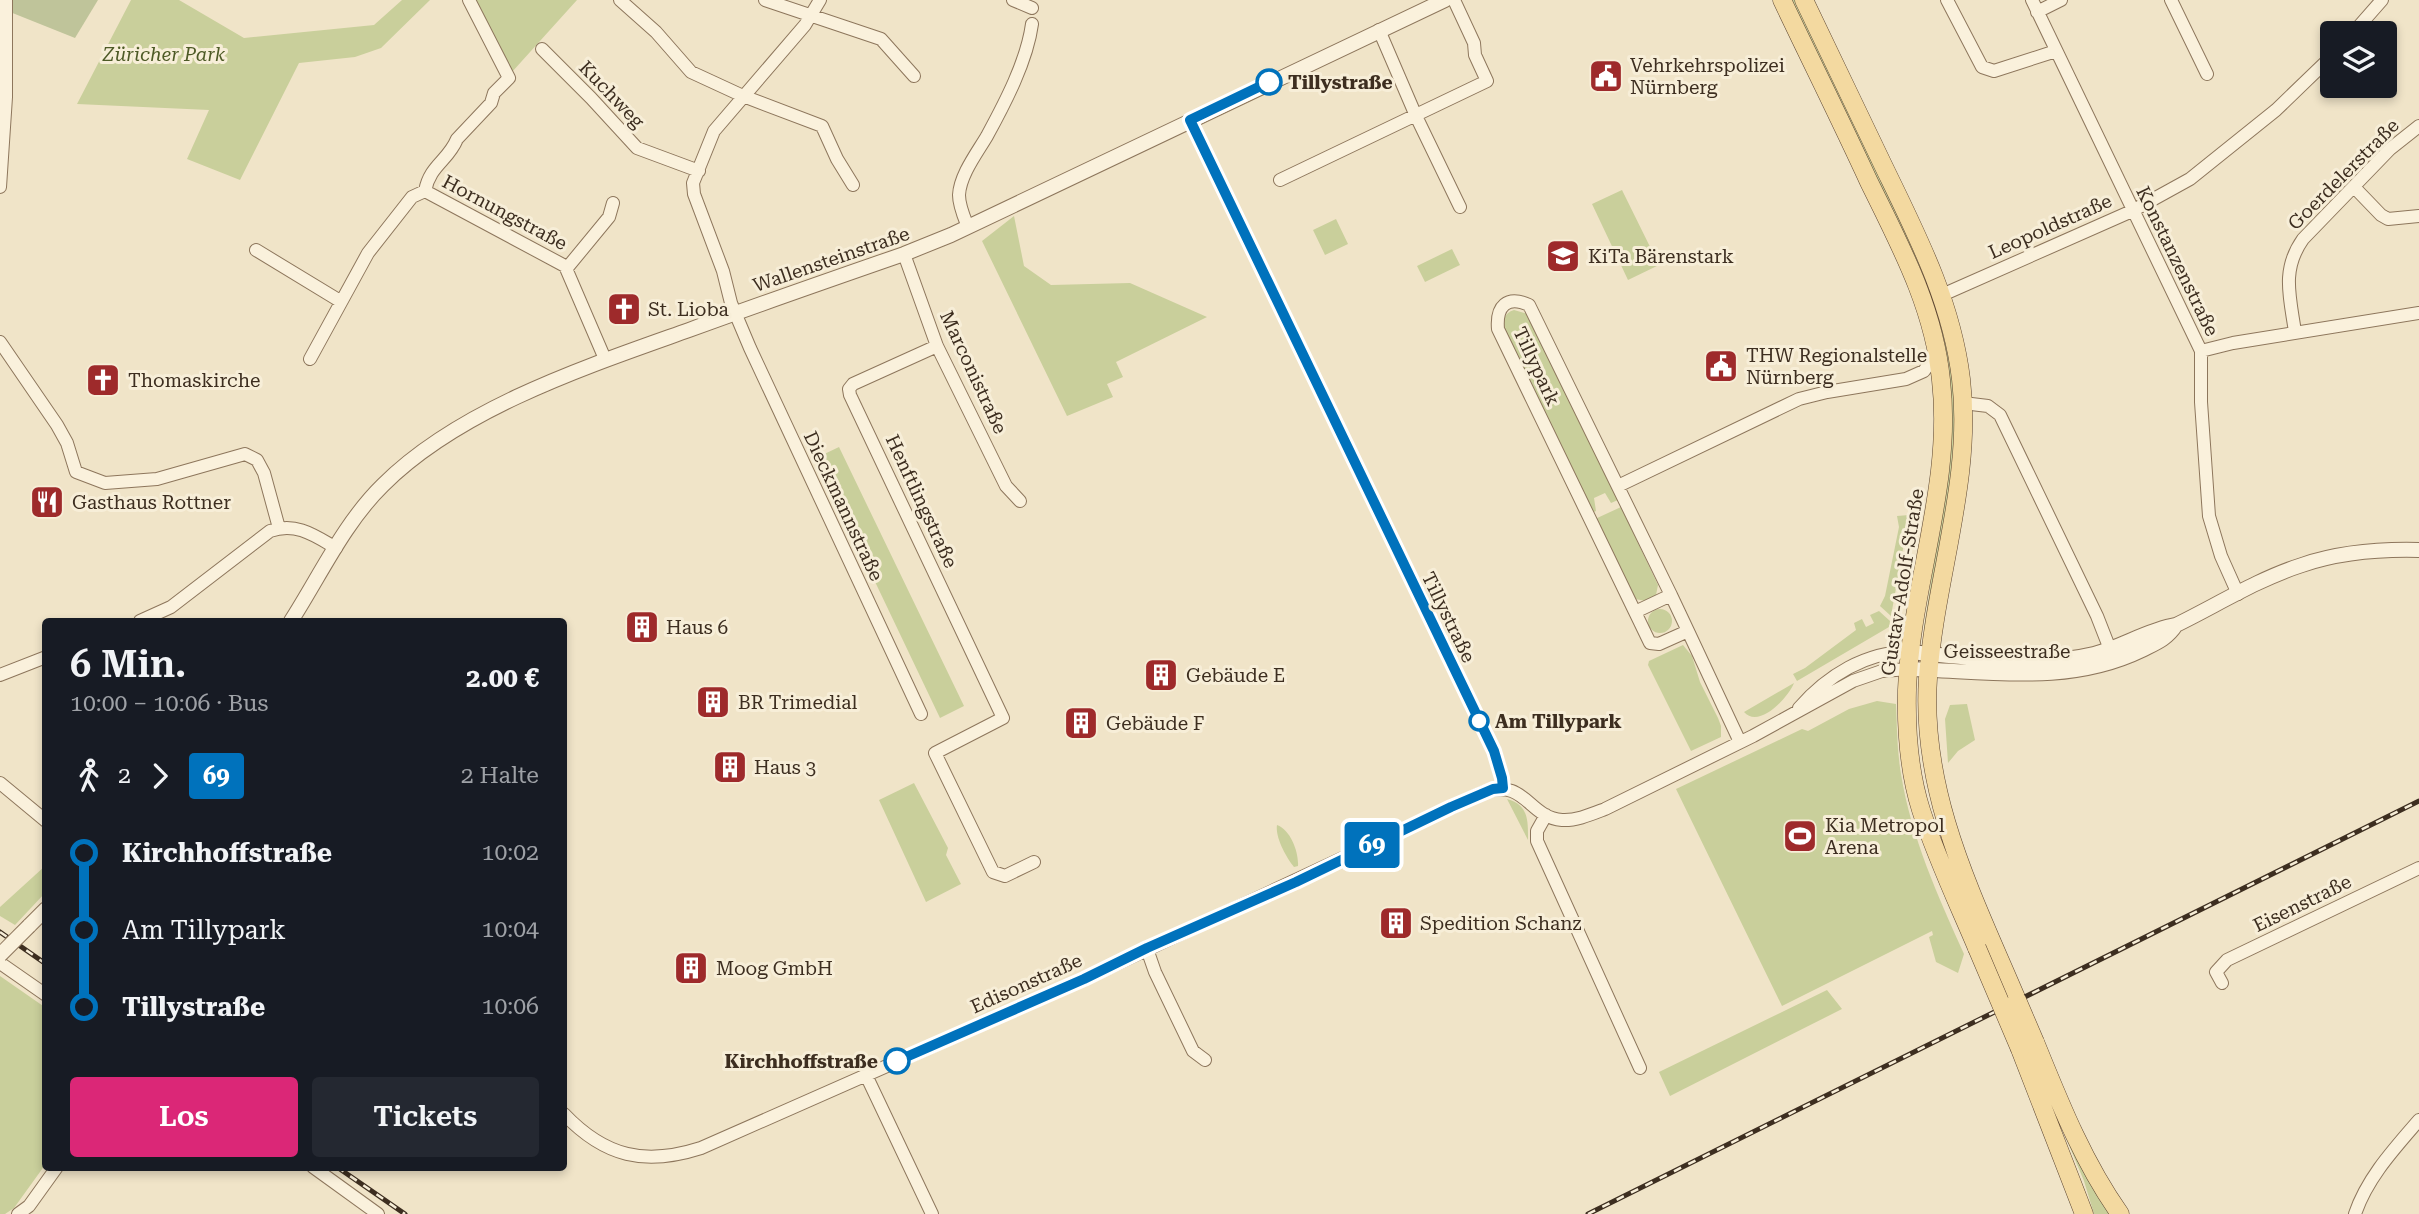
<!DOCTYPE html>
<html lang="de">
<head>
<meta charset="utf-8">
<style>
  :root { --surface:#171b24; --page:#242831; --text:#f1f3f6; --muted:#9ea1a6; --accent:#db2777 }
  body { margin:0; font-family:"Roboto Serif",serif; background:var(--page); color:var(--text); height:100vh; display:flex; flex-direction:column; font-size:26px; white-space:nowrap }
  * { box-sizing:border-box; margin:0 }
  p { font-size:23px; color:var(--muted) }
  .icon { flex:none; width:38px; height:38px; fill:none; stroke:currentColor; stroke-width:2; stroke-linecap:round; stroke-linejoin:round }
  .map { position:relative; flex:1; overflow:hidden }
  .side { position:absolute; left:42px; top:618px; width:525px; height:553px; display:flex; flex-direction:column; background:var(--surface); border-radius:7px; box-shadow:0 4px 10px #0003 }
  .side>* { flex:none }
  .badge { padding:0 14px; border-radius:5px; font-size:24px; line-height:46px }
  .buttons { position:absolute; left:2320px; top:21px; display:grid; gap:14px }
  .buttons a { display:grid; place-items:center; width:77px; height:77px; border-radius:7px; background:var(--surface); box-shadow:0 4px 10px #0003; font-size:35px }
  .map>.badge { position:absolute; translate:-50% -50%; box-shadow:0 0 0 4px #fff }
  .legs { display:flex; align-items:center; gap:10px; height:77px; padding:0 28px; font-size:23px }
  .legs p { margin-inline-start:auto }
  .summary { display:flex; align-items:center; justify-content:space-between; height:119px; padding:0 28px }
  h1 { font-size:38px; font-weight:600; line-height:52px }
  .action { display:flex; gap:14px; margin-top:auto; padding:14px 28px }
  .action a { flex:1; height:80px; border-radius:7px; background:var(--accent); color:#fff; font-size:28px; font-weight:600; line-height:80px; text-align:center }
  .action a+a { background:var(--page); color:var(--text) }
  ul { padding:0 28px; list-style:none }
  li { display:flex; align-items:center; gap:24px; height:77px; font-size:26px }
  li i { display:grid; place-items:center; width:10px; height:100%; margin:0 9px; background:currentColor }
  li i::after { content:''; width:18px; height:18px; margin:-9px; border:5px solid; border-radius:50%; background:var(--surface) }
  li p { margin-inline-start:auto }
  li:first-child i { background:linear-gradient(#0000 50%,currentColor 0) }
  li:last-child i { background:linear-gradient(currentColor 50%,#0000 0) }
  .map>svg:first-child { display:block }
  .green { fill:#c9cf9b }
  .cemetery { fill:#bfc49a }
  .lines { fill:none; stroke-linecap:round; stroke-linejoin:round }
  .minor-casing { stroke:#8d765c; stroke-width:14 }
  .tertiary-casing { stroke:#8d765c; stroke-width:16 }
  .primary-casing { stroke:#5b4430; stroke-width:19 }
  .minor { stroke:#faf1dc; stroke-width:12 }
  .tertiary { stroke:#faf1dc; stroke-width:14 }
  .primary { stroke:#f3d9a0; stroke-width:18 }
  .rail-casing { stroke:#3d2e20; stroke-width:5 }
  .rail { stroke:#f7eed8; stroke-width:2.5; stroke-dasharray:8; stroke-linecap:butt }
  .tertiary-bridge-casing { stroke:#8d765c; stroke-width:16; stroke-linecap:butt }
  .primary-bridge-casing { stroke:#5b4430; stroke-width:19; stroke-linecap:butt }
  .tertiary-bridge { stroke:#faf1dc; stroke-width:14 }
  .primary-bridge { stroke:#f3d9a0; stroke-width:18 }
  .line-1-casing { stroke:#fff; stroke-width:16 }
  .line-1 { stroke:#0072bc; stroke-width:10 }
  .stop-1-dot { fill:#fff; stroke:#0072bc; stroke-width:3.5 }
  .labels { text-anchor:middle; stroke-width:6; stroke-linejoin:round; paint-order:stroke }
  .park-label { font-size:19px; font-style:italic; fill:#4d5a26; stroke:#f7eed8 }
  .poi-label { font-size:19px; fill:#3d2e20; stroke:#f7eed8; text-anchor:start }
  .stop-label { font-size:19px; font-weight:bold; fill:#3d2e20; stroke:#f7eed8; text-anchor:start }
  .street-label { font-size:19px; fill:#3d2e20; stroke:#f7eed8 }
</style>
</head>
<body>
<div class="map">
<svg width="2419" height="1214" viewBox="0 0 2419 1214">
  <rect width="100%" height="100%" fill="#f0e4c8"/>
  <path class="green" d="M131 0H179L244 38 374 25 402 0H430L381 48 355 57 299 63 240 180 187 159 209 110 77 104Z
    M472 0H577L512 72Z
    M1788 0H1796L1937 299 1956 386 1953 477 1927 629 1924 628 1944 495 1940 339Z
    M1622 190 1659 265 1628 280 1592 204Z
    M1014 216 1024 266 1051 285 1130 283 1207 317 1116 362 1123 377 1107 384 1113 397 1067 416 982 241Z
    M1336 219 1348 244 1325 255 1313 230Z
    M1452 249 1460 265 1425 282 1417 266Z
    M1514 310 1528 314 1618 500 1611 503 1605 493 1594 498 1596 511 1592 513 1503 329C1503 320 1504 313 1514 310Z
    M839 447 964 706 940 718 816 458Z
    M1621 507 1658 585 1656 595 1646 601 1635 599 1595 519Z
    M1909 515 1891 616 1880 606 1885 596 1899 527 1897 516Z
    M1648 621a12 12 0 1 1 24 0a12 12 0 1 1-24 0Z
    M1879 611 1890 621 1889 627 1797 681 1793 674 1805 668 1856 630 1854 623 1862 619 1866 627 1874 623 1870 615Z
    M1683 645 1692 656 1700 682 1718 718 1721 726V737L1691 751 1648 665 1649 661Z
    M1794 683C1788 698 1759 729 1744 712Z
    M1877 701 1896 704C1897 727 1897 751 1901 774 1911 837 1938 896 1964 954L1958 973 1936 962 1929 937 1933 935 1932 931 1782 1006 1676 789 1802 729 1808 731 1849 709Z
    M1967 704 1975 740 1958 751 1948 763 1945 719 1950 705Z
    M914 783 948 848 946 855 961 884 926 902 879 800Z
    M1507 799C1529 805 1528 821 1528 840Z
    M1277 825C1291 830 1299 853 1298 866L1294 867C1286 857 1275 837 1277 825Z
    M45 866V893L15 925 0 916V907Z
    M0 976 46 1008 45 1165 14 1208 5 1214H0Z
    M1827 990 1842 1009 1670 1096 1659 1072Z
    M2046 1090 2112 1214H2094L2084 1181Z"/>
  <path class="cemetery" d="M0 0H98L75 38 0 8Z"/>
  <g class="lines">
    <g class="minor-casing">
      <path id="minor" d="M620 0 656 32 691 72 743 96 822 126 837 159 853 185
        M765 0 881 39 914 76
        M820 0 805 25 714 131 693 183 694 194 723 271 731 303 750 348 921 714
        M1013 0 1032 8
        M1947 0 1982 67 1994 71 2056 51
        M2032 0 2201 351V402L2209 516 2221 556 2238 594
        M2171 0 2207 74
        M2037 12 2061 0
        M1379 30 1416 116 1460 207
        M2353 33 2382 0
        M542 49 591 98 637 148 699 171
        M1190 120 1494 751
        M1280 180 1487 81 1475 55 1474 43 1454 0
        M0 187 6 97V0
        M2354 187 2381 215 2388 219 2419 216
        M425 191 565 266 605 359
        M425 191C430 165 448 161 457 139L491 103 494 93 509 78 469 0
        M968 227C964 217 959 206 959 195 960 175 977 153 987 136 1005 103 1027 61 1032 24
        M256 250 340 301
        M904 254 937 346 1006 486 1020 501
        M567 268 609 217 613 203
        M1942 295 2132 211 2190 179 2276 110 2333 55
        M2295 332C2290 297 2281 270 2303 239L2390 149 2419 126
        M0 342 57 425 67 443 76 472 105 483 157 479 245 454 257 460 264 473 279 528
        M937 346 853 384 849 389 850 395 1003 718 935 753 993 872 1005 876 1034 862
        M2201 351 2233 343 2419 313
        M310 359 368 253 412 197 425 191
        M1963 403 1988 406 2000 415 2097 616 2113 657
        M1618 486 1799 399 1827 392 1906 379 1924 371 1937 353
        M1671 595 1688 631 1659 644 1650 643 1635 612Z
        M1635 612 1498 329C1496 306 1507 295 1529 305L1671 595
        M140 621 171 607 270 531C296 522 314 535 336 548
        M1688 631 1740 742
        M0 675 46 657
        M1799 708C1827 676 1866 651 1911 652
        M0 783 46 821
        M1546 815 1537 831V841L1640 1068
        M1147 949 1155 972 1193 1051 1205 1060
        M0 963 46 995
        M2222 983 2216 972 2227 960 2419 868
        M866 1075 932 1214
        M564 1114C605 1157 645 1166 701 1148L1084 979 1482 793C1526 777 1527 817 1562 820 1576 821 1592 814 1605 809L1753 736 1853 681 1882 671 1909 669
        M313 1167 378 1214
        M18 1214 29 1206 57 1167
        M2355 1214C2367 1178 2394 1149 2419 1120"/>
    </g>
    <g class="tertiary-casing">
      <path id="tertiary" d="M291 621C320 576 344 523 383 485 460 408 588 366 689 330 760 304 832 279 904 254L951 235 1445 0
        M1911 652C1970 658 2035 668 2094 654 2122 647 2147 630 2176 625 2217 605 2258 579 2302 565 2340 552 2379 549 2419 550
        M1909 669C1988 671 2068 686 2142 650 2156 643 2167 639 2176 625
        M29 926 46 909"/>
    </g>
    <g class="primary-casing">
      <path id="primary" d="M1782 0C1811 61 1841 121 1869 182 1900 245 1934 308 1941 380 1953 485 1911 585 1907 690 1906 730 1909 772 1921 810 1936 857 1958 903 1977 948
        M1804 0C1831 56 1857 111 1884 167 1917 235 1952 303 1961 379 1973 479 1935 578 1928 678 1920 794 1973 896 2017 1000
        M2035 1042C2059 1101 2083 1162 2120 1214
        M2020 1049 2084 1214"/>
    </g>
    <use href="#minor" class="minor"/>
    <use href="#tertiary" class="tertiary"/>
    <use href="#primary" class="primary"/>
    <g class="rail-casing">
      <path id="rail" d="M0 932 46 964
        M337 1167 405 1214
        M1588 1214 2419 801"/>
    </g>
    <use href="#rail" class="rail"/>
    <g class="tertiary-bridge-casing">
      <path id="tertiary-bridge" d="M0 955 29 926"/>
    </g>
    <g class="primary-bridge-casing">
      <path id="primary-bridge" d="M1977 948 2020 1049
        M2017 1000 2035 1042"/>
    </g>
    <use href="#tertiary-bridge" class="tertiary-bridge"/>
    <use href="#primary-bridge" class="primary-bridge"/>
  </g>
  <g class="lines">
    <g class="line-1-casing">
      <path id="line-1" d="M897 1061 1084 979 1147 948 1296 882 1451 807 1493 789 1503 788 1502 778 1494 751 1190 120 1269 82"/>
    </g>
    <use href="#line-1" class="line-1"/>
  </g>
  <defs>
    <g id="civic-square" transform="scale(1.75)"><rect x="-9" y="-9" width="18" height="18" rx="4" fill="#9e2a2b" stroke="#f7eed8"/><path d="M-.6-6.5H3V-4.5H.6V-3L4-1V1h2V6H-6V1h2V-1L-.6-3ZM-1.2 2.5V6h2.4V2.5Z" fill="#fff"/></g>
    <g id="school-square" transform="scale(1.75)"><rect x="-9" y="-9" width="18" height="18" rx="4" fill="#9e2a2b" stroke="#f7eed8"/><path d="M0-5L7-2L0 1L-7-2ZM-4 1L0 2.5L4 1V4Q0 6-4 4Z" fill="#fff"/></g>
    <g id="church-square" transform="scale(1.75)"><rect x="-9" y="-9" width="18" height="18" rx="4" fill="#9e2a2b" stroke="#f7eed8"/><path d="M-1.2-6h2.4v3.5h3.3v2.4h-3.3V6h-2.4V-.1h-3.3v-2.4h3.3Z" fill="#fff"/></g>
    <g id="restaurant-square" transform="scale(1.75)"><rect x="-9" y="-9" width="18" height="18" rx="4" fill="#9e2a2b" stroke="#f7eed8"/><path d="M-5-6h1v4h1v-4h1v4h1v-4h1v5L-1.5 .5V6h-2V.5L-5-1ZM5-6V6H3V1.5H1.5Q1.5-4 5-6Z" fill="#fff"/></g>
    <g id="building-square" transform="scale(1.75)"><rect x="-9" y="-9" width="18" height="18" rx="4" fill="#9e2a2b" stroke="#f7eed8"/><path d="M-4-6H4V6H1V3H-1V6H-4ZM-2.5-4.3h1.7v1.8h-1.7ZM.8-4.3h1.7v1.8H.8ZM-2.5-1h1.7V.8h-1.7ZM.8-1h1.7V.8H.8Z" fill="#fff"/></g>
    <g id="stadium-square" transform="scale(1.75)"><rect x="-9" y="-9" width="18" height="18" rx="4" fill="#9e2a2b" stroke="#f7eed8"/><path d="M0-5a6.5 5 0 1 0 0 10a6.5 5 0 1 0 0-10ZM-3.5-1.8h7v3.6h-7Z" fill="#fff"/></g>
  </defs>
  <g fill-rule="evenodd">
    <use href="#civic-square" x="1606" y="76"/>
    <use href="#school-square" x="1563" y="256"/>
    <use href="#church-square" x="624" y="309"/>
    <use href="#civic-square" x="1721" y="366"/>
    <use href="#church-square" x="103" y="380"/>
    <use href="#restaurant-square" x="47" y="502"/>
    <use href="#building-square" x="642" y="627"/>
    <use href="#building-square" x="1161" y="675"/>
    <use href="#building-square" x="713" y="702"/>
    <use href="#building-square" x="1081" y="723"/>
    <use href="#building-square" x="730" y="767"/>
    <use href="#stadium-square" x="1800" y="836"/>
    <use href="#building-square" x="1396" y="923"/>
    <use href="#building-square" x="691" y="968"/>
  </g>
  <g class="stop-1-dot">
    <circle cx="1269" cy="82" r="12"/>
    <circle cx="1479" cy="721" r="9"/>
    <circle cx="897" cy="1061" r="12"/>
  </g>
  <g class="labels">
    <g class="park-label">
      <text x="164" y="61">Züricher Park</text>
    </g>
    <g class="poi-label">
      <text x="1630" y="72">Vehrkehrspolizei<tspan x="1630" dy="22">Nürnberg</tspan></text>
      <text x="1588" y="263">KiTa Bärenstark</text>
      <text x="648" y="316">St. Lioba</text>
      <text x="1746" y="362">THW Regionalstelle<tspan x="1746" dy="22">Nürnberg</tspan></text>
      <text x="128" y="387">Thomaskirche</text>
      <text x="72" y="509">Gasthaus Rottner</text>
      <text x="666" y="634">Haus 6</text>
      <text x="1186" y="682">Gebäude E</text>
      <text x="738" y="709">BR Trimedial</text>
      <text x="1106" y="730">Gebäude F</text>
      <text x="754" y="774">Haus 3</text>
      <text x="1825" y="832">Kia Metropol<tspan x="1825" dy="22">Arena</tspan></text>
      <text x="1420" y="930">Spedition Schanz</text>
      <text x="716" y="975">Moog GmbH</text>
    </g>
    <g class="stop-label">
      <text x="1288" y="89">Tillystraße</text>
      <text x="1495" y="728">Am Tillypark</text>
      <text x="878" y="1068" text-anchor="end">Kirchhoffstraße</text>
    </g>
    <g class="street-label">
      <text transform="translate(612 94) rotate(46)" y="7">Kuchweg</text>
      <text transform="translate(2343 174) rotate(-45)" y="7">Goerdelerstraße</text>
      <text transform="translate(505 212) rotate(28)" y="7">Hornungstraße</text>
      <text transform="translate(2050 226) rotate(-24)" y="7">Leopoldstraße</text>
      <text transform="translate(831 259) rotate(-19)" y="7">Wallensteinstraße</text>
      <text transform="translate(2178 261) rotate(64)" y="7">Konstanzenstraße</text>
      <text transform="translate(1537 366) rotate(65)" y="7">Tillypark</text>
      <text transform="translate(974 372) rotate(65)" y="7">Marconistraße</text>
      <text transform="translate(922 501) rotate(65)" y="7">Henftlingstraße</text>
      <text transform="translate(844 506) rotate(65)" y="7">Dieckmannstraße</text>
      <text transform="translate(1902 582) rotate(-81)" y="7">Gustav-Adolf-Straße</text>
      <text transform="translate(1449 617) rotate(64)" y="7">Tillystraße</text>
      <text x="2007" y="658">Geisseestraße</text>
      <text transform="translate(2302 903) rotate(-26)" y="7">Eisenstraße</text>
      <text transform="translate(1026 983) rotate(-24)" y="7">Edisonstraße</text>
    </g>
  </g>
</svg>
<div class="buttons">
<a><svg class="icon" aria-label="layers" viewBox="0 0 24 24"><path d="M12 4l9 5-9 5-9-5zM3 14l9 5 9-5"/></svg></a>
</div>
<b class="badge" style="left:1372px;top:845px;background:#0072bc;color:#fff">69</b>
<section class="side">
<div class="summary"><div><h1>6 Min.</h1><p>10:00 – 10:06 · Bus</p></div><b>2.00 €</b></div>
<div class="legs"><svg class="icon" aria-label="walk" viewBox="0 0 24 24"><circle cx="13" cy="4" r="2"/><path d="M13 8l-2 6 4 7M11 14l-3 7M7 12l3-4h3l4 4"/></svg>2<svg class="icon" aria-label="forward" viewBox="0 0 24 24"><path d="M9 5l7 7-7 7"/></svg><b class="badge" style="background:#0072bc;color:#fff">69</b><p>2 Halte</p></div>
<ul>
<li><i style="color:#0072bc"></i><b>Kirchhoffstraße</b><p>10:02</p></li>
<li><i style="color:#0072bc"></i><span>Am Tillypark</span><p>10:04</p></li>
<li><i style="color:#0072bc"></i><b>Tillystraße</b><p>10:06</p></li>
</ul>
<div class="action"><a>Los</a><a>Tickets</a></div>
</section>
</div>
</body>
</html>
